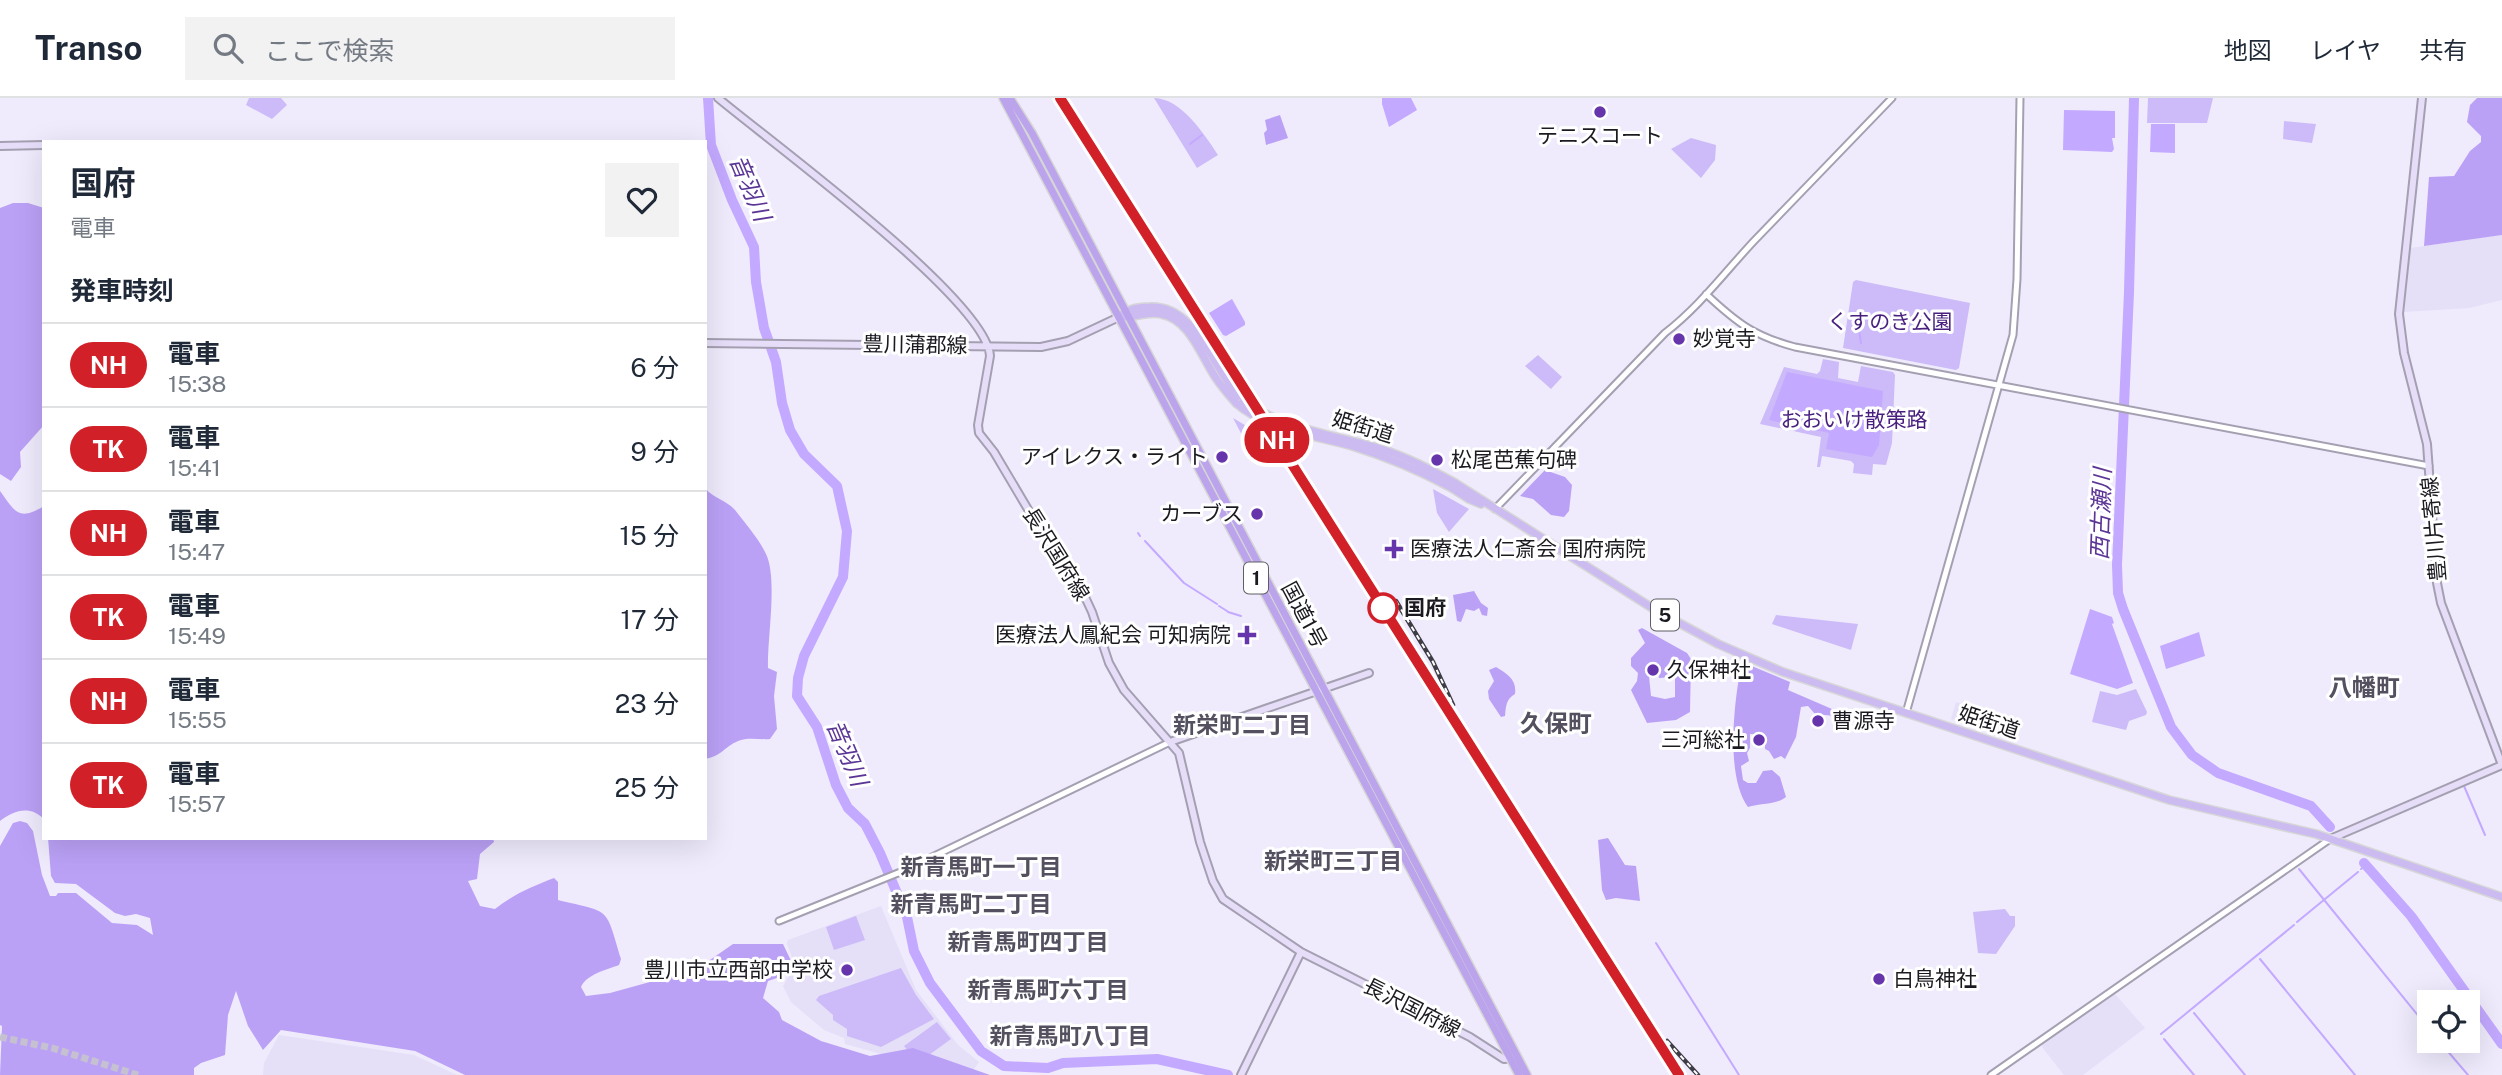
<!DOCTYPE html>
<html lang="ja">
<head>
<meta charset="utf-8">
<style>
  :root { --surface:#fff; --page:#f2f2f3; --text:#1f2937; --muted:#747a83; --line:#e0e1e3 }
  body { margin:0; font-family:"Public Sans","Noto Sans JP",sans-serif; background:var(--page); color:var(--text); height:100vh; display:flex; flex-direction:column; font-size:26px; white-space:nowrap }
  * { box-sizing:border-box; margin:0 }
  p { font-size:23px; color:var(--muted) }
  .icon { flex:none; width:38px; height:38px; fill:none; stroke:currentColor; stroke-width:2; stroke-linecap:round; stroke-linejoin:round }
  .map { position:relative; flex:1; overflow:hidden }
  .side { position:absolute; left:42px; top:42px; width:665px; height:700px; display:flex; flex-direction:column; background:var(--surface); border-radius:0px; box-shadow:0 7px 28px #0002 }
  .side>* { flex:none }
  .badge { padding:0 14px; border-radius:23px; font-size:24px; line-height:46px }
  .tools { position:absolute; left:2417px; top:892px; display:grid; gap:14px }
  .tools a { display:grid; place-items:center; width:63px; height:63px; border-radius:0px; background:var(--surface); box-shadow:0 7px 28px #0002; font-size:35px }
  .map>.badge { position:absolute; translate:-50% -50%; box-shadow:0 0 0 4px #fff }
  h2 { padding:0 28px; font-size:26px; line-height:63px }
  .round { display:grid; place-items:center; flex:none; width:74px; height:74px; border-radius:0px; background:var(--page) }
  .overview { display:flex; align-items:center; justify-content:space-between; height:119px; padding:0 28px }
  h1 { font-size:33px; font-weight:700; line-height:52px }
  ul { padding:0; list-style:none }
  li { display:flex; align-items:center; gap:21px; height:84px; padding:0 28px; border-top:2px solid var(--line) }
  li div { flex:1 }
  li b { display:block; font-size:26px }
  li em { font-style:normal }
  li .badge { min-width:77px; font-weight:700; text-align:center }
  header { display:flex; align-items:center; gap:42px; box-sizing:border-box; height:98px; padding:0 35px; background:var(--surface); border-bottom:2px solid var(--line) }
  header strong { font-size:33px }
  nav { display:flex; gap:38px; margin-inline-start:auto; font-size:24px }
  .search { width:490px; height:63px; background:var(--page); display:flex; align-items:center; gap:18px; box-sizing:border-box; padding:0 24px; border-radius:0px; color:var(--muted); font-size:26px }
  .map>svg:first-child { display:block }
  .built { fill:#e5dff8 }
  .green { fill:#ccbbf8 }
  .forest { fill:#bba1f6; fill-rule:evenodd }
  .water { fill:#c3a9ff }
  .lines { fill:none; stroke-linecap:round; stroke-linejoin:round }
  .stream { stroke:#c3a9ff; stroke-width:2 }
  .river { stroke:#c3a9ff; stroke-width:10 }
  .trunk-tunnel { stroke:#c5c1d1; stroke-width:7; stroke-dasharray:7 3.5; stroke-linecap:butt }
  .tertiary-casing { stroke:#a5a0b1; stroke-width:9 }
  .secondary-casing { stroke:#a5a0b1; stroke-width:10 }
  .primary-casing { stroke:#d6d6d7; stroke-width:10 }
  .trunk-casing { stroke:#d6d6d7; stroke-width:10 }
  .tertiary { stroke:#fff; stroke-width:5 }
  .secondary { stroke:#e6ddf8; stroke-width:6 }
  .primary { stroke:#ccbbf1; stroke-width:7 }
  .trunk { stroke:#bba4ec; stroke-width:7 }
  .rail-casing { stroke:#3e3c44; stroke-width:4.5 }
  .rail { stroke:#fff; stroke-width:2; stroke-dasharray:5; stroke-linecap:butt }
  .primary-bridge-casing { stroke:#d6d6d7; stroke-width:10; stroke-linecap:butt }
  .primary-bridge { stroke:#ccbbf1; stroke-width:7 }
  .line-casing { stroke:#fff; stroke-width:16 }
  .line { stroke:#d12027; stroke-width:10 }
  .poi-dot { fill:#6635ac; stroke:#fff; stroke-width:2.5 }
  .stop-dot { fill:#fff; stroke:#d12027; stroke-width:3.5 }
  .labels { text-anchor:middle; stroke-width:6; stroke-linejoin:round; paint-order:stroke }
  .shield { fill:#fff; stroke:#5f5f63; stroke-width:2 }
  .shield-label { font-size:19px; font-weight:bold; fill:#1b1a20 }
  .poi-label { font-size:21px; fill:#1b1a20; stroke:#fff; text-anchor:start }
  .park-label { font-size:21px; fill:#481f7f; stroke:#fff }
  .street-label { font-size:21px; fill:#1b1a20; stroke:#fff }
  .stop-label { font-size:21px; font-weight:bold; fill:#1b1a20; stroke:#fff; text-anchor:start }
  .water-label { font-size:23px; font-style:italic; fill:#5c3697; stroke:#fff }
  .neighbourhood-label { font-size:23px; font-weight:bold; fill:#54505f; stroke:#fff }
  .quarter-label { font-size:24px; font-weight:bold; fill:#54505f; stroke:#fff }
</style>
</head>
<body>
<header>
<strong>Transo</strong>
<div class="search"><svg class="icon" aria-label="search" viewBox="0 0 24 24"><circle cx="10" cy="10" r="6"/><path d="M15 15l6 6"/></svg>ここで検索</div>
<nav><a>地図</a><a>レイヤ</a><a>共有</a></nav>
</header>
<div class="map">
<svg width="2502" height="977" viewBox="0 0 2502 977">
  <rect width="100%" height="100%" fill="#efebfd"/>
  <path class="built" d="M2502 137V202L2469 210 2404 214 2410 150Z
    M1956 604 1995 617 1989 633 1951 621Z
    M881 808 916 892 958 947 979 964 970 977 935 971 845 946 844 940 824 932 791 904 783 888 795 867 787 846 788 842Z
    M2114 895 2145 930 2083 977H2064L2042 949 2043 946Z
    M279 937 414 957 457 977H263L264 965Z"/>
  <path class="green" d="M249 0H281L287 7 272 21 246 7Z
    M1154 0C1181 0 1205 37 1218 57L1197 70Z
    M2148 0H2213L2207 25H2147Z
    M2284 23 2316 26 2312 45 2283 41Z
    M1691 40 1716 47 1715 62 1701 80 1671 51Z
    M1856 182 1970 205 1959 270 1956 272 1843 250 1853 184Z
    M1538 257 1562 279 1551 291 1525 268Z
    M1823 261 1839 264 1838 280 1858 284 1861 268 1893 274 1895 277 1892 345 1886 367 1873 366 1872 377 1853 375 1854 366 1851 363 1822 358 1820 369H1817L1821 339 1760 326 1784 269 1817 276 1820 273Z
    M1233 320 1260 336 1273 353 1255 362Z
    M1433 391 1469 411 1449 434 1437 415Z
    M1776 517 1858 526 1851 552 1772 526Z
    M2136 591 2147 614 2146 617 2129 623 2126 632 2092 624 2100 593 2117 597Z
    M2005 811 2010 818H2015V828L1996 856 1978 855 1973 814Z
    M856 818 865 842 834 852 826 829Z
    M901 870 916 897 934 921 881 949 847 938V931L833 922V917L816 902 819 898Z
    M937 924 951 941 918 965 904 948Z"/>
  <path class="forest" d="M2477 0H2502V137L2424 148 2429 79 2454 78 2470 53 2481 44V38L2467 24 2470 7Z
    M1280 17 1288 40 1266 47 1264 35 1267 32 1265 22Z
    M13 105H28L44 110V327L20 354 21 369 11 383 0 376V110Z
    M1545 372 1565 379 1572 387 1569 413 1564 419 1551 417 1533 401 1520 398Z
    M705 390C713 400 726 402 735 412 745 425 759 441 766 456 778 481 767 540 768 570L777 574 774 598 777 631 770 641C761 642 750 639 741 642 725 647 723 658 705 661Z
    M0 393C15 413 18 424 44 408V721C30 707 14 712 0 723Z
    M1474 493 1481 505 1488 510 1487 518 1482 517 1479 510 1474 513 1466 511 1461 524 1457 523 1453 497Z
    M1642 530 1687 555 1691 561 1690 614 1676 622 1647 625 1631 592 1637 583 1638 575 1631 568V560L1645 545 1638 532ZM1650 566H1656L1659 580 1675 579V599L1665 601 1651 598 1648 568Z
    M1742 564 1790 584 1788 592 1832 611 1835 616V618L1815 616 1808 608 1801 609 1796 639 1785 661 1781 658 1774 661 1769 653 1765 651V637L1750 636V650L1747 655 1749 663 1741 668 1743 682 1748 685H1756L1763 673 1772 672 1780 679 1786 699C1776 707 1760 705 1748 709 1725 678 1734 601 1742 564Z
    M1496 569C1507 576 1517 581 1515 596 1506 601 1506 608 1505 618L1501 619 1489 601 1488 593 1494 583 1489 572Z
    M20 723 27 725 33 733 42 777 50 798H56L58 795H76L112 825 137 827 153 837 150 820 136 816 125 818 115 815 76 786 55 785 51 778 48 740H493L494 744 480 756 477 781 468 783 480 808 495 811C512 797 533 788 554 780L558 784V802C612 815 605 808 621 861L619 867C606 872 587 876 581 889L586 898 610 895 697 871 733 846H783L793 867 786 877 768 883 763 900 779 914 782 922 821 943 870 958 913 950 990 977H465L415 953 281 932 263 952 248 928 236 893 228 917 225 957 201 965 194 970V977H0L2 928 0 927V748L13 725Z
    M1608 740 1625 767 1636 768 1640 803 1616 800 1606 802 1602 792 1598 742Z"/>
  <path class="water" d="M1382 0H1411L1417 12 1389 29 1382 6Z
    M2064 12 2115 13V40H2112L2114 51 2112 54 2063 52Z
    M2151 26H2175V55L2150 54Z
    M1232 201 1245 224V227L1226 238 1223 237 1209 215Z
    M1787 274 1883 293 1879 347 1872 359 1826 351 1829 335 1769 322Z
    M2090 511 2112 519 2114 525 2112 526 2133 585 2117 591 2070 576Z
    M2199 534 2205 558 2166 571 2160 548Z"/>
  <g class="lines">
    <path class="stream" d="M1190 46 1202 37
      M1857 219 1861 245
      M1138 435 1140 438
      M1145 443 1184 485 1217 506
      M1219 508 1227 513
      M1228 514 1241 518
      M2464 688 2485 737
      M2299 771 2429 931
      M2361 771 2366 768
      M2297 824 2358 774
      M1656 845 1739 977
      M2260 861 2355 977
      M2194 915 2245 977
      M2161 936 2294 827
      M2164 941 2194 977
      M2439 943 2468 977"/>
    <path class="river" d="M708 0 711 47 732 102 754 149 756 184 764 230 776 264 782 305 790 332 804 356 837 388 847 433 843 479 804 558 798 580 797 598 817 629 836 687 848 710 865 726 880 755 907 819 914 853 930 885 981 953 1004 968 1048 970 1063 965 1157 961 1228 977
      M2134 0 2129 194 2117 467 2118 495 2123 511 2171 629 2192 657 2218 675 2311 708 2330 729
      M2364 765 2411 818 2502 946"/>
    <path class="trunk-tunnel" d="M0 939 52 950 138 977"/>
    <g class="tertiary-casing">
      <path id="tertiary" d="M1706 196C1737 225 1754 238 1795 249L2429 368
        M1495 411 1665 235C1699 209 1725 174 1754 143 1800 95 1846 48 1892 0
        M1906 615 2013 237 2017 181 2020 0
        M779 823 903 773 1170 644
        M1991 977 2330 741"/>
    </g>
    <g class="secondary-casing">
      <path id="secondary" d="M718 0C768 42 987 202 990 258L978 327 979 335 994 354 1042 435 1079 486 1092 514 1109 565 1124 592 1179 655 1200 744 1213 783 1223 801 1301 854 1470 939 1504 961 1512 960
        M0 48 44 47
        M705 245 1041 249 1068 243 1119 219
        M1170 644 1369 575
        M2330 741 2502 667 2441 505 2437 485 2427 346 2404 255 2399 216 2422 0
        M1241 977 1301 854"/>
    </g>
    <g class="primary-casing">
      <path id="primary" d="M1119 219C1127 211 1138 209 1150 209 1198 207 1213 274 1243 303
        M1123 219C1136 219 1148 213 1161 216 1190 221 1201 258 1216 280 1222 289 1229 297 1236 305
        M1455 385 1657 513 1718 546 1783 574 2169 702 2316 736 2502 799
        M1452 390 1469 401 1481 406"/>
    </g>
    <g class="trunk-casing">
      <path id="trunk" d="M1003 0 1519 977
        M1010 0 1032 35 1527 977"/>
    </g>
    <use href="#tertiary" class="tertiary"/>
    <use href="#secondary" class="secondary"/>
    <use href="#primary" class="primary"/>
    <use href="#trunk" class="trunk"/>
    <g class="rail-casing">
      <path id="rail" d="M1060 0 1679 977
        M1396 503 1433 564 1453 607
        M1667 943 1698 977"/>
    </g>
    <use href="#rail" class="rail"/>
    <g class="primary-bridge-casing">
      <path id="primary-bridge" d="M1243 303C1283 331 1335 337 1381 351 1407 359 1431 372 1455 385
        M1236 305C1267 332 1314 337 1352 348 1388 359 1420 373 1452 390"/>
    </g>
    <use href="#primary-bridge" class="primary-bridge"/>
  </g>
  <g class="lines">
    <g class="line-casing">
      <path id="line" d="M1060 0 1679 977"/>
    </g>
    <use href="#line" class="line"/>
  </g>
  <g class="poi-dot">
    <circle cx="1600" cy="14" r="7"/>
    <circle cx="1679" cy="241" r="7"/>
    <circle cx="1222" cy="359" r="7"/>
    <circle cx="1437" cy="362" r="7"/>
    <circle cx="1257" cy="416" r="7"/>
    <path d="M1390.5 440.5h7v7h7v7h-7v7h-7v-7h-7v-7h7z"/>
    <path d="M1243.5 526.5h7v7h7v7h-7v7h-7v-7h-7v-7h7z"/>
    <circle cx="1653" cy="572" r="7"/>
    <circle cx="1818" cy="623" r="7"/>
    <circle cx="1759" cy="642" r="7"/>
    <circle cx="847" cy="872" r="7"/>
    <circle cx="1879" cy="881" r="7"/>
  </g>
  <circle class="stop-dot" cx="1383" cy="510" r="14"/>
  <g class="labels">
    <g class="shield">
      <rect x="1244" y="464.5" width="24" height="31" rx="5"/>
      <rect x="1651" y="501.5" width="28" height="31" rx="5"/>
    </g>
    <g class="shield-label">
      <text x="1256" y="487">1</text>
      <text x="1665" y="524">5</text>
    </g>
    <g class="poi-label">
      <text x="1600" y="45" text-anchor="middle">テニスコート</text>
      <text x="1693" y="248">妙覚寺</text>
      <text x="1208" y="366" text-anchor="end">アイレクス・ライト</text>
      <text x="1451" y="369">松尾芭蕉句碑</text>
      <text x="1243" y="423" text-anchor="end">カーブス</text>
      <text x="1410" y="458">医療法人仁斎会 国府病院</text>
      <text x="1231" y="544" text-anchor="end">医療法人鳳紀会 可知病院</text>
      <text x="1667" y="579">久保神社</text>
      <text x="1832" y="630">曹源寺</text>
      <text x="1745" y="649" text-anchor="end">三河総社</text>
      <text x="833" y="879" text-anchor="end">豊川市立西部中学校</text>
      <text x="1893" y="888">白鳥神社</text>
    </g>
    <g class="park-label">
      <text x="1890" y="231">くすのき公園</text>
      <text x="1854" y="329">おおいけ散策路</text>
    </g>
    <g class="street-label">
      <text transform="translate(915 247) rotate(1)" y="7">豊川蒲郡線</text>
      <text transform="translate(1363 329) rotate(17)" y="7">姫街道</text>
      <text transform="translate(2434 431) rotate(-95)" y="7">豊川片寄線</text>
      <text transform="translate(1056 456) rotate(58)" y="7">長沢国府線</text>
      <text transform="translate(1304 517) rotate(62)" y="7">国道1号</text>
      <text transform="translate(1989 624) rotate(18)" y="7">姫街道</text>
      <text transform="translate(1412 910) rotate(27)" y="7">長沢国府線</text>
    </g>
    <g class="stop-label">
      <text x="1404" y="517">国府</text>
    </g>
    <g class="water-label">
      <text transform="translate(750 90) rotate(67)" y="8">音羽川</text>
      <text transform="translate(2101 416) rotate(-88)" y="8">西古瀬川</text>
      <text transform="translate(847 655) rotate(67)" y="8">音羽川</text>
    </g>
    <g class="neighbourhood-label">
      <text x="1242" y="635">新栄町二丁目</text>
      <text x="1333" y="771">新栄町三丁目</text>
      <text x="981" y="777">新青馬町一丁目</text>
      <text x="971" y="814">新青馬町二丁目</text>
      <text x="1028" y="852">新青馬町四丁目</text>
      <text x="1048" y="900">新青馬町六丁目</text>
      <text x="1070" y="946">新青馬町八丁目</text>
    </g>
    <g class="quarter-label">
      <text x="2364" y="598">八幡町</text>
      <text x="1556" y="634">久保町</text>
    </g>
  </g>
</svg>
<div class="tools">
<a><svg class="icon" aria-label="locate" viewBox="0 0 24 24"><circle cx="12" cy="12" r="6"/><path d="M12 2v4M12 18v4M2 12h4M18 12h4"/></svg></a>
</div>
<b class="badge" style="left:1277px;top:342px;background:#d12027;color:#fff">NH</b>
<section class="side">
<div class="overview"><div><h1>国府</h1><p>電車</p></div><a class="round"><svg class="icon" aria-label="heart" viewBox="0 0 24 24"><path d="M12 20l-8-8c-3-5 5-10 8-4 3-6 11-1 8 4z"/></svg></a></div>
<h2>発車時刻</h2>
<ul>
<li><span class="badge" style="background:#d12027;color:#fff">NH</span><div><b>電車</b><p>15:38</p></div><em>6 分</em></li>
<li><span class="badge" style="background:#d12027;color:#fff">TK</span><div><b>電車</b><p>15:41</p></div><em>9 分</em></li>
<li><span class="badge" style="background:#d12027;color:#fff">NH</span><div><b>電車</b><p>15:47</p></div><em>15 分</em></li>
<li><span class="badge" style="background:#d12027;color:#fff">TK</span><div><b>電車</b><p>15:49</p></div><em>17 分</em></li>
<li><span class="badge" style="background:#d12027;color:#fff">NH</span><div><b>電車</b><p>15:55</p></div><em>23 分</em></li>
<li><span class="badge" style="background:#d12027;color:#fff">TK</span><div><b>電車</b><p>15:57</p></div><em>25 分</em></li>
</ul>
</section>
</div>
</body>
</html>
